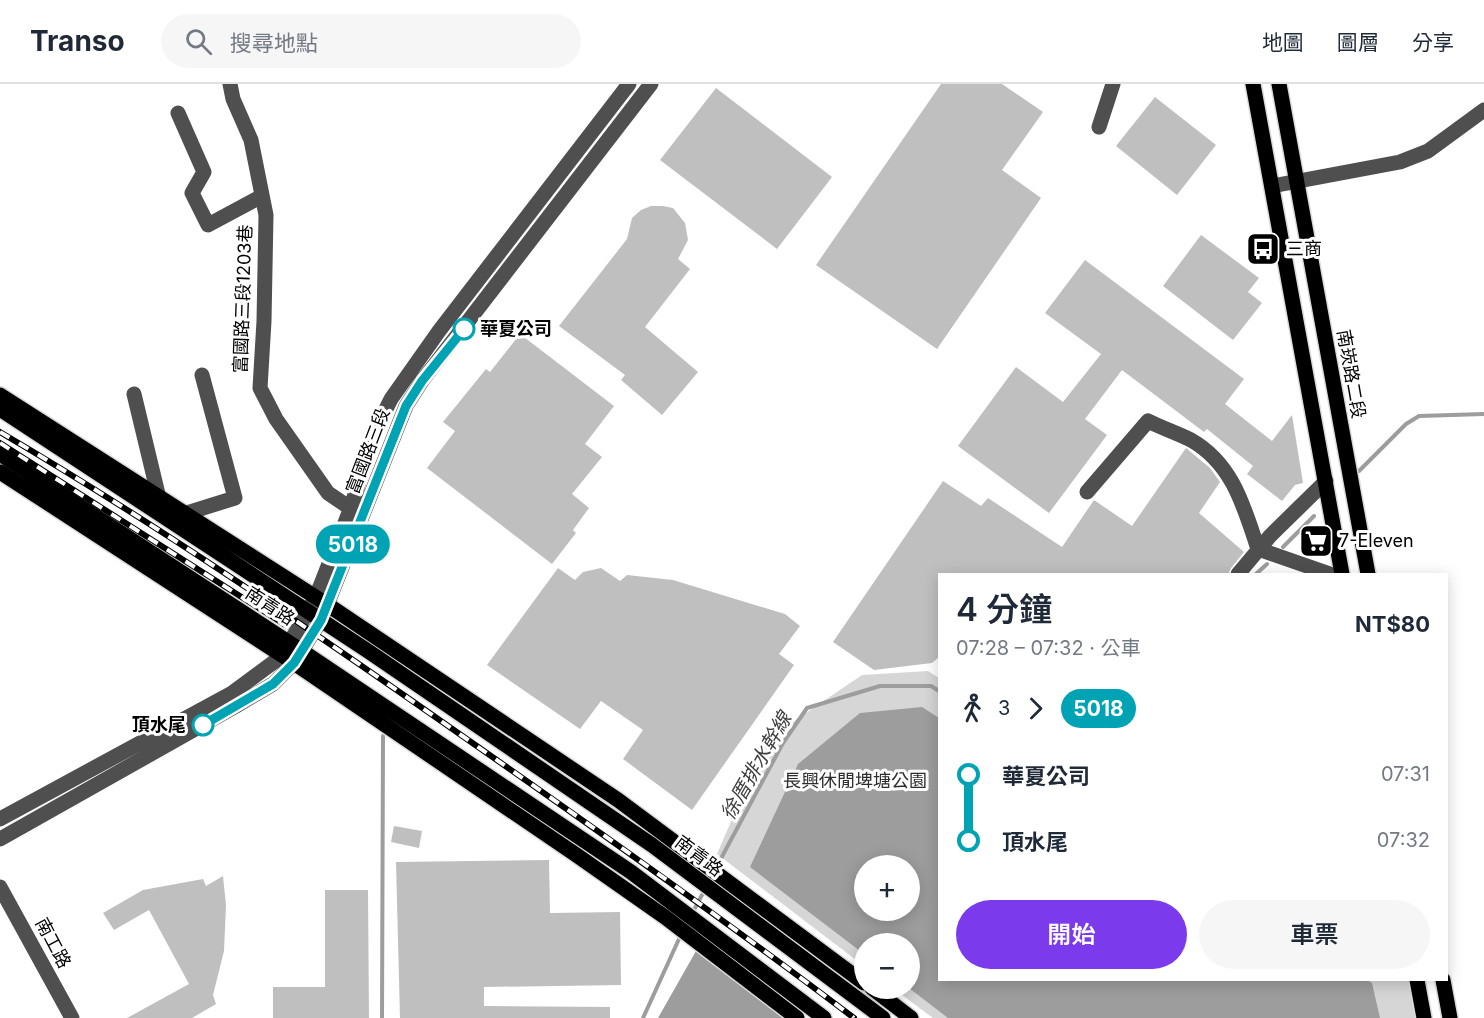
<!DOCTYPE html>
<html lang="zh-TW">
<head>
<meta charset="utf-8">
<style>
  :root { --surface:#fff; --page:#f6f6f7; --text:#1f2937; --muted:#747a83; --line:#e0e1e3; --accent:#7c3aed }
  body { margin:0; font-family:Inter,"Noto Sans TC",sans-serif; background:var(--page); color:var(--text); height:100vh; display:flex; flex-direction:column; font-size:22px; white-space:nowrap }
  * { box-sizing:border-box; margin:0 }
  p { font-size:20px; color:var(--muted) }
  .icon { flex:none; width:33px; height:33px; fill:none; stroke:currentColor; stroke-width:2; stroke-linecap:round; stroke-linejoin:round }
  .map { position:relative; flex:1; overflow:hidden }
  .panel { position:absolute; left:938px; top:489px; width:510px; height:408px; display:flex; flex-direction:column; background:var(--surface); border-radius:0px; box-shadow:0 3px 15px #0003 }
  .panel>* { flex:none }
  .badge { padding:0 12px; border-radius:20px; font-size:21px; line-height:39px }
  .buttons { position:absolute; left:854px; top:771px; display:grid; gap:12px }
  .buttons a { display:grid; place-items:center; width:66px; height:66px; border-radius:50%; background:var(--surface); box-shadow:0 3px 15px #0003; font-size:30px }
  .map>.badge { position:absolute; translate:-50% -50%; box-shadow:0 0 0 3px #fff }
  .legs { display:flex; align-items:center; gap:9px; height:66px; padding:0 18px; font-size:20px }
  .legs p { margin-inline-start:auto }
  .head { display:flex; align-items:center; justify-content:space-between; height:102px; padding:0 18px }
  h1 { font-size:33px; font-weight:600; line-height:45px }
  .primary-button { display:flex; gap:12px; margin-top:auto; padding:12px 18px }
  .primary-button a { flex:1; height:69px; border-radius:36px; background:var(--accent); color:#fff; font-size:24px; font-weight:600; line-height:69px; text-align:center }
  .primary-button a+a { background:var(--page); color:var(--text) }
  ul { padding:0 18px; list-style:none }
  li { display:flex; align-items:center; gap:21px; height:66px; font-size:22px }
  li i { display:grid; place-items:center; width:9px; height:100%; margin:0 8px; background:currentColor }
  li i::after { content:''; width:15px; height:15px; margin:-8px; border:4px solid; border-radius:50%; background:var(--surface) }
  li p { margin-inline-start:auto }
  li:first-child i { background:linear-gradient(#0000 50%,currentColor 0) }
  li:last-child i { background:linear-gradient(currentColor 50%,#0000 0) }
  header { display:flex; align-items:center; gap:36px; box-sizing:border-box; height:84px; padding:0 30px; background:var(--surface); border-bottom:2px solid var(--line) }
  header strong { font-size:28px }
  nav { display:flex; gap:33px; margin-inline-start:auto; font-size:21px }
  .search { width:420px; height:54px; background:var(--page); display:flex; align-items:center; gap:15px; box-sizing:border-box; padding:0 21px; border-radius:33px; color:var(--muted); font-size:22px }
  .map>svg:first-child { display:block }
  .green { fill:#d6d6d6; fill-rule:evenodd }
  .water { fill:#9d9d9d; fill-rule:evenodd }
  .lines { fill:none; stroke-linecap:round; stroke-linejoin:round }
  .stream { stroke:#9d9d9d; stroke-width:4 }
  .building { fill:#bfbfbf }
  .major-casing { stroke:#dbdbdb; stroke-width:18 }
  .minor { stroke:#4f4f4f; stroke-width:15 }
  .major { stroke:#000; stroke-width:15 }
  .rail-casing { stroke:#000; stroke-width:6 }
  .rail { stroke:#fff; stroke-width:4; stroke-dasharray:11; stroke-linecap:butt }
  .line-1-casing { stroke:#fff; stroke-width:14 }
  .line-1 { stroke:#00a3b4; stroke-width:9 }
  .stop-1-dot { fill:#fff; stroke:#00a3b4; stroke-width:3 }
  .labels { text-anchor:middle; stroke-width:6; stroke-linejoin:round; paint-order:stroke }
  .poi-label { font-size:18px; fill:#000; stroke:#fff; text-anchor:start }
  .street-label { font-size:18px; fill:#000; stroke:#fff }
  .stop-label { font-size:18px; font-weight:bold; fill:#000; stroke:#fff; text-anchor:start }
  .park-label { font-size:18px; fill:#2d2d2d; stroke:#fff }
  .water-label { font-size:20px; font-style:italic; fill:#3e3e3e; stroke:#fff }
</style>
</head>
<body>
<header>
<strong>Transo</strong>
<div class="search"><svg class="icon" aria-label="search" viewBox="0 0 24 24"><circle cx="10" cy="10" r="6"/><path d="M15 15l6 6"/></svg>搜尋地點</div>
<nav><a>地圖</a><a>圖層</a><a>分享</a></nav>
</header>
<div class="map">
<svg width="1484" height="934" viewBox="0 0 1484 934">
  <rect width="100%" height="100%" fill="#fff"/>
  <path class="green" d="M928 587 939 594V896H1409L1416 934H933L894 905 909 904V860H864V882L717 770 766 656 862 591ZM864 782H909V826H864Z"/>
  <path class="water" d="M922 623 939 634V896H1367L1372 899 1380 934H948L909 904V860H864V870L750 783 798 680 860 629ZM864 782H909V826H864Z
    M696 867 784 934H658Z"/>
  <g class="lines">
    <path class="stream" d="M1359 387 1406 340 1419 332 1484 330
      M1283 463 1314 432
      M1256 490 1267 480
      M718 780 783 659 807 624 880 602H931L939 607
      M694 826 703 809
      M382 934 383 652
      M643 934 679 855"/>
  </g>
  <path class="building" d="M941 0H1002L1043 28 1002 86 1041 114 937 265 816 181Z
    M716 4 832 93 777 165 660 76Z
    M1155 13 1216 61 1177 111 1116 62Z
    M651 122H663L673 124 685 139 688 156 678 175 690 185 645 243 698 288 662 331 621 296 625 291 559 242 627 155 632 134 641 126Z
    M1201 151 1259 194 1248 208 1262 219 1233 256 1163 202Z
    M1085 176 1244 295 1225 320 1272 357 1292 331 1303 399 1295 401 1282 417 1247 390 1253 382 1207 345 1204 348 1122 286 1085 335 1107 351 1049 429 958 362 1016 283 1063 318 1101 270 1045 229Z
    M520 250 614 322 585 360 602 373 572 410 589 424 573 446 576 449 552 480 427 384 455 347 443 338 486 285 490 288Z
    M1186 364 1210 384 1220 398 1199 429 1244 468 1231 484 1228 490H939V573L932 579 874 586 833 558 943 397 981 422 988 414 1062 463 1094 416 1132 442Z
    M558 484 575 496 583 488 601 484 620 497 627 491 673 496 785 530 800 542 779 570 794 581 692 726 623 675 643 646 601 617 580 645 487 581Z
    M394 742 422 747 419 764 391 758Z
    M549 776 550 829 620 828 621 901 484 903V922L610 923V934H400L396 778Z
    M223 792 226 821 224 867 213 911 216 920 192 934H127L189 900 149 826 114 846 103 829 143 806 203 795 206 802Z
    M325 806H368L369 934H273V903H325Z"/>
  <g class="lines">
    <g class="major-casing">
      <path id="major" d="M1253 0 1342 490
        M1279 0 1368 490
        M0 311 328 521 618 716 864 899
        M0 325 368 567 652 761 883 934
        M0 370 302 567 631 788 824 934
        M0 388 294 579 575 770 665 833 797 934
        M1417 896 1424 934
        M1443 896 1450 934
        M872 904 911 934"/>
    </g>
    <path class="minor" d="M230 0 233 15 251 56 266 131 264 237 260 304 276 335 328 409 356 428
      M178 29 204 88 192 109 208 141 262 112
      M1099 43 1113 0
      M1272 102 1400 78 1428 67 1484 26
      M134 310 158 410
      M1087 408 1148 337C1162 344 1177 349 1191 356 1233 380 1244 423 1258 465L1330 490
      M187 429 235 414 202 291
      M1238 490 1270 452 1326 397
      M0 735 232 609 282 572 316 513 350 426 375 347 391 315 439 247 629 0
      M0 755 236 622 273 600 294 579 321 536 406 322 422 297 651 0
      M0 803 72 934"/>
    <use href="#major" class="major"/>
    <g class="rail-casing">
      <path id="rail" d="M0 348C158 441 311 546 461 651 593 743 725 836 854 934
        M0 359 287 542"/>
    </g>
    <use href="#rail" class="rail"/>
  </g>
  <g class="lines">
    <g class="line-1-casing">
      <path id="line-1" d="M203 641 273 600 294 579 321 536 406 322 422 297 464 245"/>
    </g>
    <use href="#line-1" class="line-1"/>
  </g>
  <defs>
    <g id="bus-square" transform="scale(1.725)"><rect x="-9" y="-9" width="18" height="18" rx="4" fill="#000" stroke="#fff"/><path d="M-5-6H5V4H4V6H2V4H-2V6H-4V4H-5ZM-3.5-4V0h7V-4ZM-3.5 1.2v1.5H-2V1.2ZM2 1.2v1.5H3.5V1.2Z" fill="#fff"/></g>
    <g id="supermarket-square" transform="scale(1.725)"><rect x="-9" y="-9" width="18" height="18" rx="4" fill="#000" stroke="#fff"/><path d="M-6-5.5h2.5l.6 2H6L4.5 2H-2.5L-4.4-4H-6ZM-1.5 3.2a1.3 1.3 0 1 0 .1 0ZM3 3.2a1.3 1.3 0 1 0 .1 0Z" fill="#fff"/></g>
  </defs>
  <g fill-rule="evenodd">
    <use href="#bus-square" x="1263" y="165"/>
    <use href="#supermarket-square" x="1316" y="457"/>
  </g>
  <g class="stop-1-dot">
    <circle cx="464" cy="245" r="10"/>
    <circle cx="203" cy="641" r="10"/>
  </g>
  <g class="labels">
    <g class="poi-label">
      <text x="1286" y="171">三商</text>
      <text x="1339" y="463">7-Eleven</text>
    </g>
    <g class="street-label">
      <text transform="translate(243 215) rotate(-88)" y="6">富國路三段1203巷</text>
      <text transform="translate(1351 290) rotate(80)" y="6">南崁路二段</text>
      <text transform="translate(368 367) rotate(-69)" y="6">富國路三段</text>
      <text transform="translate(270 522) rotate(33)" y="6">南青路</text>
      <text transform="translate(699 772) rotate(37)" y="6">南青路</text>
      <text transform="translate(53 859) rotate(62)" y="6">南工路</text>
    </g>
    <g class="stop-label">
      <text x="480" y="251">華夏公司</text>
      <text x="186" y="647" text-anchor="end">頂水尾</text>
    </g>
    <g class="park-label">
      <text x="855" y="703">長興休閒埤塘公園</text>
    </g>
    <g class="water-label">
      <text transform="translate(756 682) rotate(-60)" y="7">徐厝排水幹線</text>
    </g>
  </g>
</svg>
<div class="buttons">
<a>+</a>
<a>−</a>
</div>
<b class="badge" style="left:353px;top:460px;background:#00a3b4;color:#fff">5018</b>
<section class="panel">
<div class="head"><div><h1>4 分鐘</h1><p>07:28 – 07:32 · 公車</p></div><b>NT$80</b></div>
<div class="legs"><svg class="icon" aria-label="walk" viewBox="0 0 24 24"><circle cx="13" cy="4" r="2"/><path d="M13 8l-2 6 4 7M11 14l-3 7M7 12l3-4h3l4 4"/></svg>3<svg class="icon" aria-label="forward" viewBox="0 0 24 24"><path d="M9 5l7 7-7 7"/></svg><b class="badge" style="background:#00a3b4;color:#fff">5018</b></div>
<ul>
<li><i style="color:#00a3b4"></i><b>華夏公司</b><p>07:31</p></li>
<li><i style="color:#00a3b4"></i><b>頂水尾</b><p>07:32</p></li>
</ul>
<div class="primary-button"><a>開始</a><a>車票</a></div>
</section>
</div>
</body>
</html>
